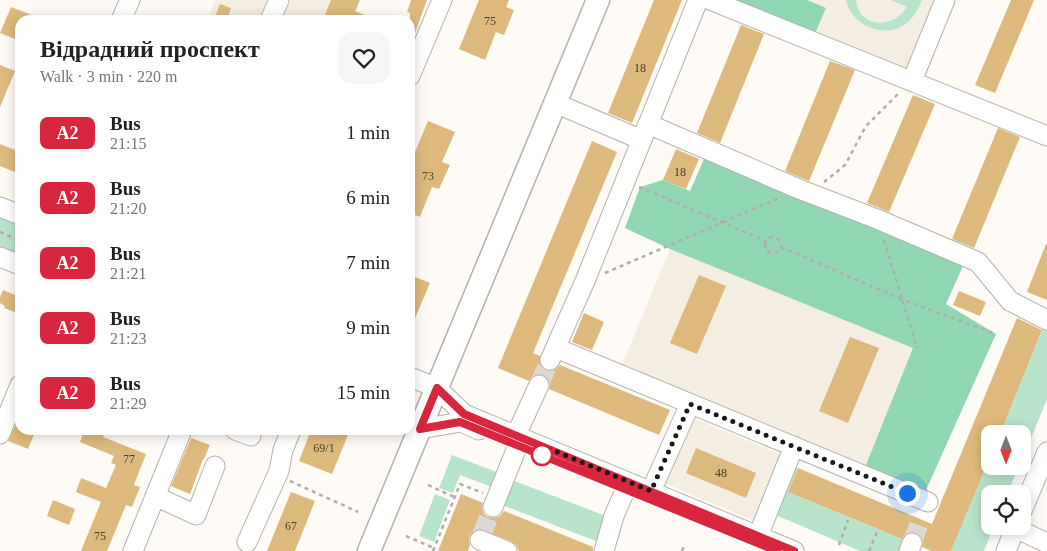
<!DOCTYPE html>
<html lang="en">
<head>
<meta charset="utf-8">
<style>
  :root { --surface:#fff; --page:#f6f6f6; --text:#222; --muted:#767676 }
  body { margin:0; font-family:"Times New Roman",serif; background:var(--page); color:var(--text); height:100vh; display:flex; flex-direction:column; font-size:19px; white-space:nowrap }
  * { box-sizing:border-box; margin:0 }
  p { font-size:16px; color:var(--muted) }
  .icon { flex:none; width:28px; height:28px; fill:none; stroke:currentColor; stroke-width:2; stroke-linecap:round; stroke-linejoin:round }
  .map { position:relative; flex:1; overflow:hidden }
  .drawer { position:absolute; left:15px; top:15px; width:400px; height:420px; display:flex; flex-direction:column; background:var(--surface); border-radius:15px; box-shadow:0 2px 12px #0003 }
  .drawer>* { flex:none }
  .badge { padding:0 10px; border-radius:8px; font-size:18px; line-height:32px }
  .needle { width:32px; rotate:180deg }
  .controls { position:absolute; left:981px; top:425px; display:grid; gap:10px }
  .controls a { display:grid; place-items:center; width:50px; height:50px; border-radius:10px; background:var(--surface); box-shadow:0 2px 12px #0003; font-size:25px }
  .you { position:absolute; width:25px; height:25px; margin:-12px; border:4px solid #fff; border-radius:50%; background:#1a73e8; box-shadow:0 0 0 8px #1a73e833 }
  .map>.badge { position:absolute; translate:-50% -50%; box-shadow:0 0 0 2px #fff }
  .round { display:grid; place-items:center; flex:none; width:52px; height:52px; border-radius:15px; background:var(--page) }
  .summary { display:flex; align-items:center; justify-content:space-between; height:85px; padding:0 25px }
  h1 { font-size:24px; font-weight:600; line-height:38px }
  ul { padding:0; list-style:none }
  li { display:flex; align-items:center; gap:15px; height:65px; padding:0 25px }
  li div { flex:1 }
  li b { display:block; font-size:19px }
  li em { font-style:normal }
  li .badge { min-width:55px; font-weight:700; text-align:center }
  .map>svg:first-child { display:block }
  .built { fill:#f4ede1 }
  .green { fill:#b8e4cc }
  .forest { fill:#90d6b2 }
  .building { fill:#deb97d }
  .lines { fill:none; stroke-linecap:round; stroke-linejoin:round }
  .minor-tunnel { stroke:#dcd8d4; stroke-width:19; stroke-dasharray:19 9; stroke-linecap:butt }
  .minor-casing { stroke:#b5b2ad; stroke-width:21 }
  .major-casing { stroke:#b5b2ad; stroke-width:25 }
  .path { stroke:#b0ada9; stroke-width:2.5; stroke-dasharray:4 4; stroke-linecap:butt }
  .minor { stroke:#fff; stroke-width:19 }
  .major { stroke:#fff; stroke-width:22 }
  .line-casing { stroke:#fff; stroke-width:11 }
  .line { stroke:#d7263d; stroke-width:8 }
  .walk { stroke:#191816; stroke-width:5; stroke-dasharray:0 9 }
  .stop-dot { fill:#fff; stroke:#d7263d; stroke-width:2.5 }
  .labels { text-anchor:middle; stroke-width:5; stroke-linejoin:round; paint-order:stroke }
  .number-label { font-size:12px; fill:#4a4030 }
</style>
</head>
<body>
<div class="map">
<svg width="1047" height="551" viewBox="0 0 1047 551">
  <rect width="100%" height="100%" fill="#fefaf5"/>
  <path class="built" d="M215 0H360L352 20H207Z
    M726 0H937L906 72Z
    M670 249 914 348 866 465 622 365Z
    M691 417 784 456 757 522 662 482Z"/>
  <path class="green" d="M846 0H856C860 29 893 29 907 7L891 0H922C919 7 916 14 910 20 890 41 852 28 846 0Z
    M0 212 20 220V258L0 250Z
    M1047 327V399L1023 458 1022 434H1000L1043 328Z
    M452 455 502 474 497 489 460 475 453 493 439 488Z
    M990 457V466H1019L1007 494H990V526H994L984 551H951Z
    M790 465 798 468 788 492 909 542 906 551H860L771 513Z
    M512 480 606 516 596 541 502 505Z
    M435 494 450 500 434 542 419 536Z"/>
  <path class="forest" d="M720 0H807L826 8 813 38Z
    M708 150 967 257 946 304 996 334 922 499 862 475 913 348 670 249 625 228 640 187 663 180 690 191Z"/>
  <path class="building" d="M331 0H360L355 11 377 20H323Z
    M411 0H427L411 44H410V13L407 12Z
    M479 0H509L506 7 514 10 504 35 496 32 485 60 459 49Z
    M654 0H682L632 123 608 113Z
    M1011 0H1034L995 93 975 85Z
    M220 4 231 8 227 20H214Z
    M11 7 42 19 20 20V41L0 33Z
    M741 25 764 34 720 143 697 133Z
    M830 61 855 70 809 181 785 171Z
    M0 65 15 71 0 107Z
    M913 95 935 104 889 212 867 203Z
    M428 121 455 132 442 162 450 165 439 189 432 187 420 217 410 213V164Z
    M998 128 1020 137 974 248 952 239Z
    M592 141 617 152 533 353 540 356 541 366 546 370 552 371 556 369 560 365 670 410 659 435 549 389 550 384 548 379 543 375 538 374 533 376 529 381 498 368Z
    M0 144 20 152V174L0 166Z
    M676 149 699 159 686 189 663 180Z
    M1046 244H1047V300L1027 292Z
    M410 275 430 283 410 330Z
    M699 275 726 286 697 354 670 343Z
    M3 290 20 297V314L4 308 5 306 0 303V297Z
    M959 291 986 302 980 316 953 305Z
    M584 313 604 322 592 350 572 342Z
    M1017 318 1042 330 1000 434H990V457L951 551H932L922 547 923 541 921 536 916 533 910 532 905 534 902 539 788 492 798 468 932 524Z
    M850 337 879 348 848 423 819 411Z
    M20 415V430H36L28 449 8 441Z
    M84 430H106L103 437 146 454 134 485 140 487 132 507 126 505 107 551H81L101 502 76 492 81 478 106 488 116 465 111 463 114 456 80 442Z
    M311 430H336L348 435 332 474 299 461Z
    M191 438 210 445 204 459H203L190 494 171 486Z
    M696 448 756 473 746 498 686 473Z
    M291 492 315 501 295 551H267Z
    M461 494 483 503 482 509 484 514 488 517 495 518 500 516 504 511 593 547V551H519L516 545 511 541 479 529 474 531 470 535 469 541 470 545 468 551H438Z
    M53 500 75 509 69 525 47 516Z"/>
  <g class="lines">
    <path class="minor-tunnel" d="M539 385 550 360
      M481 536 493 507
      M912 543 921 519"/>
    <g class="minor-casing">
      <path id="minor" d="M710 0 1047 136
        M121 20 130 0
        M270 20 279 0
        M410 76 442 0
        M912 81 945 0
        M555 103 642 140
        M648 124 799 189 877 219 978 262 1010 301 1047 320
        M0 207 20 215
        M0 257 20 265
        M556 348 928 502
        M550 360 585 281 698 0
        M410 377 437 388 464 414 794 551
        M410 425 420 429 461 422 479 430
        M235 430 251 436
        M0 434 20 385
        M516 435 539 385
        M651 491 690 404
        M155 496 196 515 215 466
        M493 507 518 445
        M1022 511 1047 452
        M1015 528 1047 543
        M758 536 794 446
        M480 540 507 551
        M247 542 279 471 283 450 291 430
        M133 551 182 430
        M604 551 614 516 626 488
        M909 551 912 543
        M1006 551 1016 526"/>
    </g>
    <g class="major-casing">
      <path id="major" d="M369 551 598 0"/>
    </g>
    <path class="path" d="M824 182 845 165 866 126 898 94
      M639 187 766 241
      M0 232 20 241
      M765 245a8 8 0 1 1 16 0a8 8 0 1 1-16 0Z
      M884 240 917 348
      M781 247 903 300 996 334
      M605 273 779 198
      M290 481 358 512
      M428 485 454 497
      M406 536 434 548
      M839 545 848 520
      M433 551 460 484 483 493
      M682 551 685 544
      M869 551 877 532"/>
    <use href="#minor" class="minor"/>
    <use href="#major" class="major"/>
  </g>
  <g class="lines">
    <g class="line-casing">
      <path id="line" d="M777 551 460 422 420 429 437 388 464 414 794 551"/>
    </g>
    <use href="#line" class="line"/>
    <path class="walk" d="M542 455 550 449 651 491 690 404 907 493"/>
  </g>
  <circle class="stop-dot" cx="542" cy="455" r="10"/>
  <g class="labels">
    <g class="number-label">
      <text x="490" y="25">75</text>
      <text x="640" y="72">18</text>
      <text x="680" y="176">18</text>
      <text x="428" y="180">73</text>
      <text x="324" y="452">69/1</text>
      <text x="129" y="463">77</text>
      <text x="721" y="477">48</text>
      <text x="291" y="530">67</text>
      <text x="100" y="540">75</text>
    </g>
  </g>
</svg>
<div class="controls">
<a><svg class="needle" viewBox="-14 -14 28 28"><path d="M0-13l5 13h-10z" fill="#e53935"/><path d="M0 13l5-13h-10z" fill="#767676"/></svg></a>
<a><svg class="icon" aria-label="locate" viewBox="0 0 24 24"><circle cx="12" cy="12" r="6"/><path d="M12 2v4M12 18v4M2 12h4M18 12h4"/></svg></a>
</div>
<div class="you" style="left:907px;top:493px"></div>
<section class="drawer">
<div class="summary"><div><h1>Відрадний проспект</h1><p>Walk · 3 min · 220 m</p></div><a class="round"><svg class="icon" aria-label="heart" viewBox="0 0 24 24"><path d="M12 20l-8-8c-3-5 5-10 8-4 3-6 11-1 8 4z"/></svg></a></div>
<ul>
<li><span class="badge" style="background:#d7263d;color:#fff">А2</span><div><b>Bus</b><p>21:15</p></div><em>1 min</em></li>
<li><span class="badge" style="background:#d7263d;color:#fff">А2</span><div><b>Bus</b><p>21:20</p></div><em>6 min</em></li>
<li><span class="badge" style="background:#d7263d;color:#fff">А2</span><div><b>Bus</b><p>21:21</p></div><em>7 min</em></li>
<li><span class="badge" style="background:#d7263d;color:#fff">А2</span><div><b>Bus</b><p>21:23</p></div><em>9 min</em></li>
<li><span class="badge" style="background:#d7263d;color:#fff">А2</span><div><b>Bus</b><p>21:29</p></div><em>15 min</em></li>
</ul>
</section>
</div>
</body>
</html>
